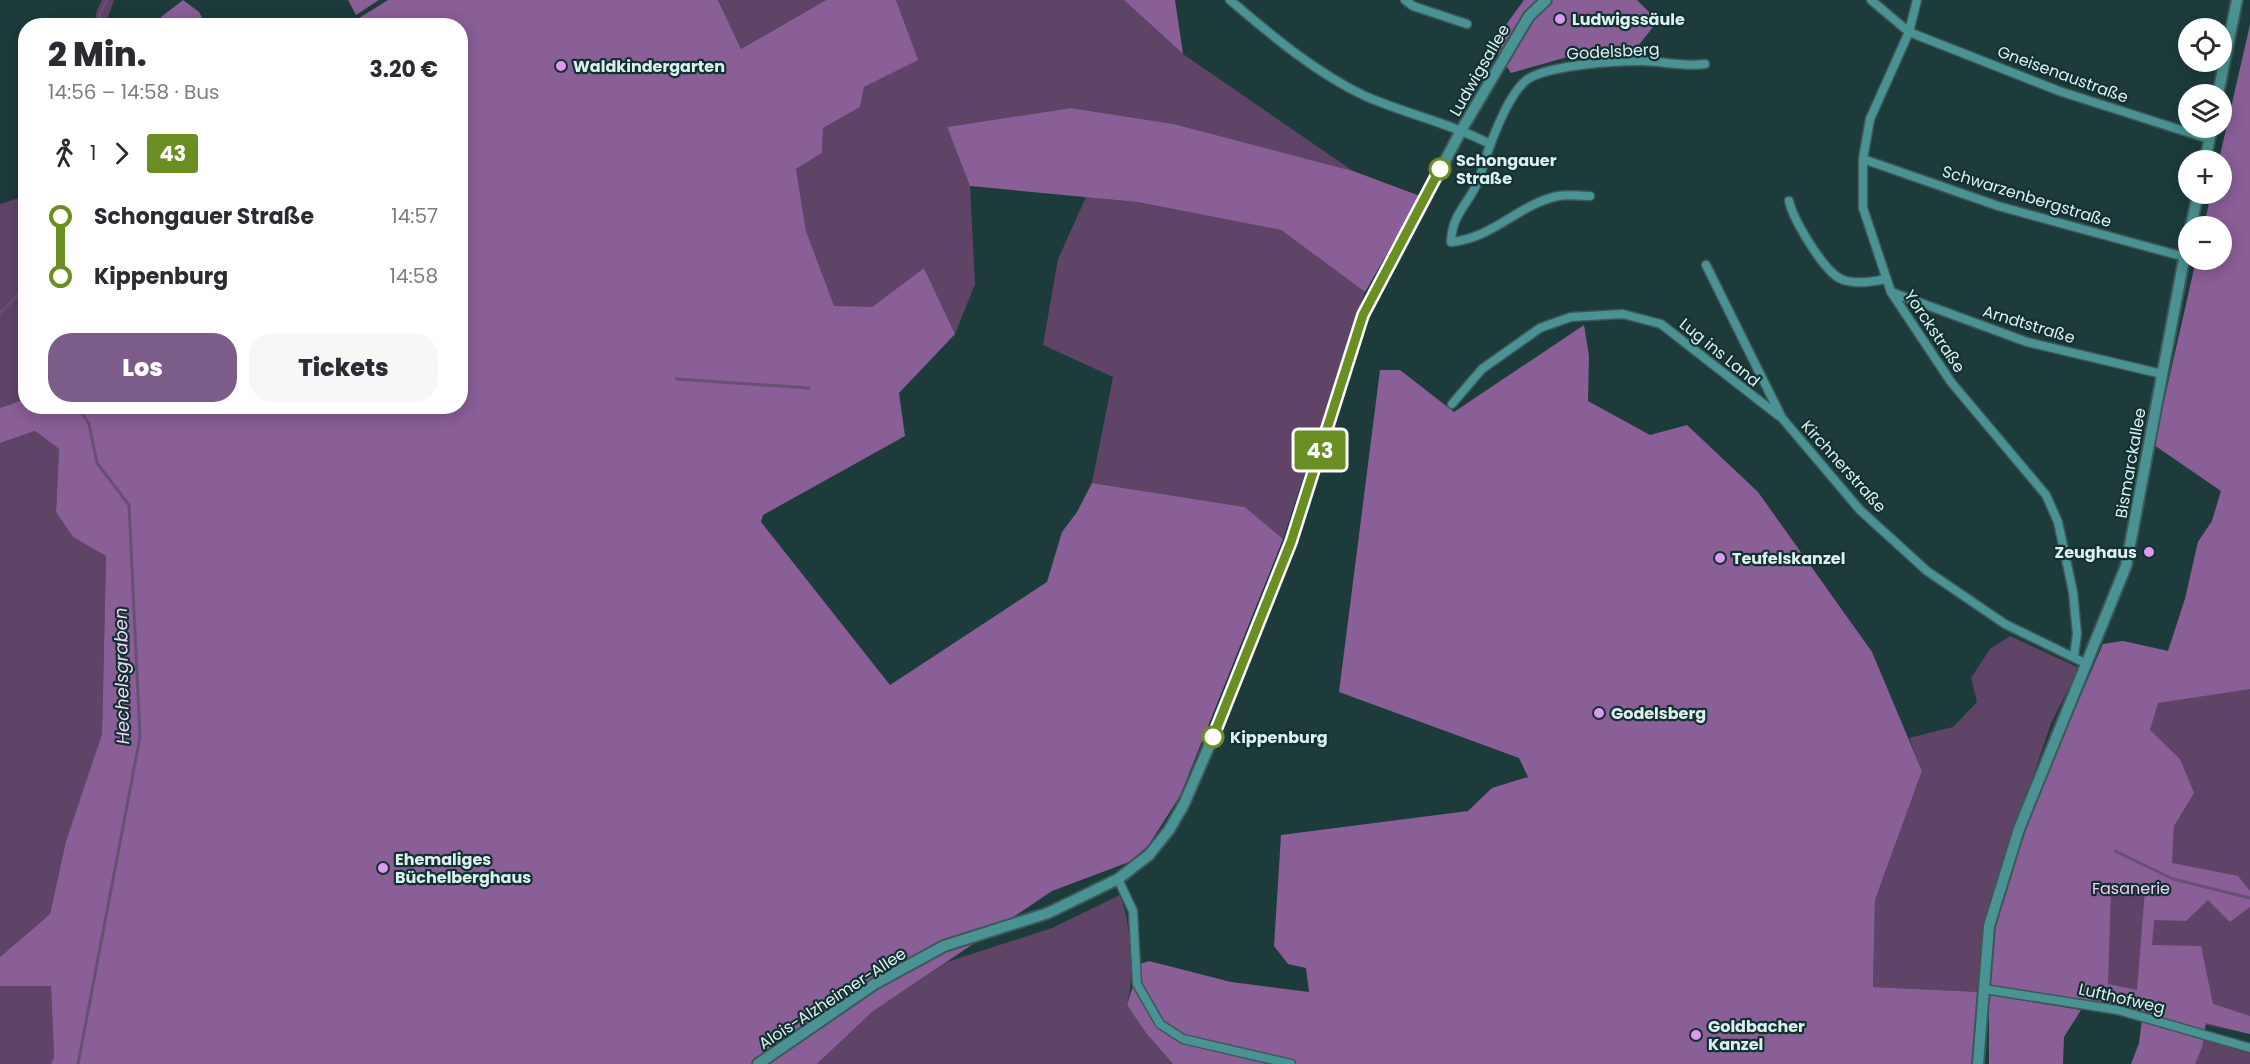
<!DOCTYPE html>
<html lang="de">
<head>
<meta charset="utf-8">
<style>
  :root { --surface:#fff; --page:#f7f7f7; --text:#2b2b33; --muted:#7c7c81; --accent:#7c5c89 }
  body { margin:0; font-family:Poppins,sans-serif; background:var(--page); color:var(--text); height:100vh; display:flex; flex-direction:column; font-size:22px; white-space:nowrap }
  * { box-sizing:border-box; margin:0 }
  p { font-size:20px; color:var(--muted) }
  .icon { flex:none; width:33px; height:33px; fill:none; stroke:currentColor; stroke-width:2; stroke-linecap:round; stroke-linejoin:round }
  .map { position:relative; flex:1; overflow:hidden }
  .side { position:absolute; left:18px; top:18px; width:450px; height:396px; display:flex; flex-direction:column; background:var(--surface); border-radius:24px; box-shadow:0 3px 15px #0003 }
  .side>* { flex:none }
  .badge { padding:0 12px; border-radius:4px; font-size:21px; line-height:39px }
  .buttons { position:absolute; left:2178px; top:18px; display:grid; gap:12px }
  .buttons a { display:grid; place-items:center; width:54px; height:54px; border-radius:50%; background:var(--surface); box-shadow:0 3px 15px #0003; font-size:30px }
  .map>.badge { position:absolute; translate:-50% -50%; box-shadow:0 0 0 3px #fff }
  .legs { display:flex; align-items:center; gap:9px; height:66px; padding:0 30px; font-size:20px }
  .legs p { margin-inline-start:auto }
  .headline { display:flex; align-items:center; justify-content:space-between; height:102px; padding:0 30px }
  h1 { font-size:33px; font-weight:800; line-height:45px }
  .action { display:flex; gap:12px; margin-top:auto; padding:12px 30px }
  .action a { flex:1; height:69px; border-radius:24px; background:var(--accent); color:#fff; font-size:24px; font-weight:800; line-height:69px; text-align:center }
  .action a+a { background:var(--page); color:var(--text) }
  ul { padding:0 30px; list-style:none }
  li { display:flex; align-items:center; gap:21px; height:60px; font-size:22px }
  li i { display:grid; place-items:center; width:9px; height:100%; margin:0 8px; background:currentColor }
  li i::after { content:''; width:15px; height:15px; margin:-8px; border:4px solid; border-radius:50%; background:var(--surface) }
  li p { margin-inline-start:auto }
  li:first-child i { background:linear-gradient(#0000 50%,currentColor 0) }
  li:last-child i { background:linear-gradient(currentColor 50%,#0000 0) }
  .map>svg:first-child { display:block }
  .green { fill:#5f4467 }
  .forest { fill:#8a5e97; fill-rule:evenodd }
  .lines { fill:none; stroke-linecap:round; stroke-linejoin:round }
  .stream { stroke:#684f74; stroke-width:3 }
  .minor-casing { stroke:#3c5858; stroke-width:11 }
  .tertiary-casing { stroke:#3c5858; stroke-width:14 }
  .minor { stroke:#4a9293; stroke-width:8 }
  .tertiary { stroke:#4a9293; stroke-width:10 }
  .line-1-casing { stroke:#fff; stroke-width:14 }
  .line-1 { stroke:#6b8e23; stroke-width:9 }
  .poi-dot { fill:#de98f2; stroke:#133131; stroke-width:2 }
  .stop-1-dot { fill:#fff; stroke:#6b8e23; stroke-width:3 }
  .labels { text-anchor:middle; stroke-width:4.5; stroke-linejoin:round; paint-order:stroke }
  .poi-label { font-size:16px; font-weight:bold; fill:#deefef; stroke:#133131; text-anchor:start }
  .street-label { font-size:16px; fill:#deefef; stroke:#133131 }
  .stop-label { font-size:16px; font-weight:bold; fill:#deefef; stroke:#133131; text-anchor:start }
  .park-label { font-size:16px; fill:#f3cdfe; stroke:#133131 }
  .water-label { font-size:18px; font-style:italic; fill:#f1d7f9; stroke:#133131 }
</style>
</head>
<body>
<div class="map">
<svg width="2250" height="1064" viewBox="0 0 2250 1064">
  <rect width="100%" height="100%" fill="#1d3b3b"/>
  <path class="green" d="M102 0H114L105 25H94L97 10Z
    M718 0H826L741 49Z
    M896 0H1124L1183 54 1353 171 1174 124 1071 108 947 127 970 186 975 284 955 334 924 268 872 307H834L806 231 796 169 822 153 823 128 860 107 864 87 917 60Z
    M2250 25V1034L2103 1003 1989 986 2073 716 2103 644 2123 641 2168 651 2185 599 2198 542 2212 521 2221 491 2196 260H2222V226H2204L2211 194H2222V160H2219Z
    M25 196V399L0 408V204Z
    M1086 197 1137 202 1281 230 1365 292 1283 539 1245 507 1092 483 1113 377 1043 345 1058 259Z
    M35 431 59 449 56 512 73 537 106 555 102 734 66 841 50 914 0 957V443Z
    M2010 636 2079 668 2051 723 1983 925 1980 992 1873 987 1875 900 1922 771 1909 738 1953 727 1977 702 1971 678 1990 649Z
    M1120 895C1131 924 1135 975 1127 1005L1146 1033 1173 1064H817L872 1012 947 962 1052 928Z
    M51 985 54 1057 51 1064H0V986Z
    M2203 1039 2250 1051V1064H2195Z"/>
  <path class="forest" d="M183 0 199 12 206 25H163L161 17Z
    M348 0H379L356 15Z
    M388 0H718L741 49 826 0H896L918 60 864 87 860 107 823 128 822 153 796 169 806 231 834 306 872 307 924 268 955 334 899 393 905 436 763 515 761 522 890 685 1047 582 1062 532 1077 512 1092 483 1245 507 1283 539 1180 796 1148 846 1129 862 1052 891 872 1012 817 1064H51L54 1057 51 986H0V957L50 914 66 841 102 734 106 556 73 537 56 512 59 449 35 431 0 443V408L25 399 26 406H460V26L348 25Z
    M1124 0H1175L1183 54Z
    M1524 0H1637L1658 21 1633 52 1571 56 1511 73 1492 44Z
    M2250 25V689L2158 703 2150 730 2180 759 2194 793 2174 826 2172 863 2238 876 2250 891V907L2230 922 2208 900 2186 921 2154 920 2152 945 2201 946 2213 1004 2250 1016V1034L2206 1023 2202 1047 2195 1064H2131L2139 1043 2143 1011 1989 986 1995 924 2035 801 2103 644 2123 641 2168 651 2185 599 2198 542 2212 521 2221 491 2154 445 2196 260H2222V226H2204L2211 194H2222V160H2219ZM2111 889 2145 890 2137 990 2108 984Z
    M1071 108 1174 124 1353 171 1420 196 1365 292 1281 230 1137 202 970 186 947 127Z
    M1584 325 1589 356 1588 401 1650 435 1687 425 1758 492 1872 652 1922 771 1875 900 1873 987 1980 992 1973 1064H1173L1146 1033 1127 1005 1140 964 1149 961 1231 982 1309 992 1306 968 1288 964 1274 946 1281 835 1468 811 1492 788 1528 777 1519 758 1339 692 1380 370H1400L1454 412Z
    M1989 995 2081 1010 2064 1037 2063 1064H1989Z"/>
  <g class="lines">
    <path class="stream" d="M99 26 100 14 107 0
      M0 313 26 287
      M676 379 809 388
      M77 406 89 424 97 463 129 505 140 737 78 1064
      M2115 851 2173 879 2250 898"/>
    <g class="minor-casing">
      <path id="minor" d="M1230 0C1271 35 1316 73 1365 96 1406 114 1450 123 1490 144
        M1405 0 1413 6 1467 24
        M1871 0 1909 32 2059 91 2209 139
        M1917 0 1909 32 1870 119 1863 159V208L1891 292 1951 382 2046 495 2058 522 2073 592 2077 634 2074 656
        M1863 159 1998 206 2185 257
        M1590 196C1580 196 1568 194 1558 196 1519 204 1494 238 1451 242 1452 211 1472 202 1480 176 1487 152 1507 93 1528 79 1550 65 1615 61 1641 61 1662 61 1684 67 1705 64
        M1789 201C1793 219 1822 268 1839 278 1852 285 1872 282 1885 279
        M1706 265 1782 418 1860 510 1927 571 2005 624 2087 664
        M1891 292 2027 342 2162 374
        M1452 404 1482 369 1540 328 1571 317 1623 314 1661 324 1779 416
        M1118 879 1133 911 1137 984 1160 1024 1183 1039 1291 1064
        M1984 989 2118 1010 2250 1048"/>
    </g>
    <g class="tertiary-casing">
      <path id="tertiary" d="M2218 94 2237 0
        M2205 160 2212 128
        M2191 226 2198 194
        M758 1064 876 983 944 946 1048 913 1118 879 1149 855 1169 830 1184 804 1213 737 1291 542 1363 315 1462 129 1529 16 1546 0
        M1978 1064 1989 926 2019 829 2126 566 2188 238"/>
    </g>
    <use href="#minor" class="minor"/>
    <use href="#tertiary" class="tertiary"/>
  </g>
  <g class="lines">
    <g class="line-1-casing">
      <path id="line-1" d="M1213 737 1291 542 1363 315 1440 169"/>
    </g>
    <use href="#line-1" class="line-1"/>
  </g>
  <g class="poi-dot">
    <circle cx="1560" cy="19" r="6"/>
    <circle cx="561" cy="66" r="6"/>
    <circle cx="2149" cy="552" r="6"/>
    <circle cx="1720" cy="558" r="6"/>
    <circle cx="1599" cy="713" r="6"/>
    <circle cx="383" cy="868" r="6"/>
    <circle cx="1696" cy="1035" r="6"/>
  </g>
  <g class="stop-1-dot">
    <circle cx="1440" cy="169" r="10"/>
    <circle cx="1213" cy="737" r="10"/>
  </g>
  <g class="labels">
    <g class="poi-label">
      <text x="1572" y="25">Ludwigssäule</text>
      <text x="573" y="72">Waldkindergarten</text>
      <text x="2137" y="558" text-anchor="end">Zeughaus</text>
      <text x="1732" y="564">Teufelskanzel</text>
      <text x="1611" y="719">Godelsberg</text>
      <text x="395" y="865">Ehemaliges<tspan x="395" dy="18">Büchelberghaus</tspan></text>
      <text x="1708" y="1032">Goldbacher<tspan x="1708" dy="18">Kanzel</tspan></text>
    </g>
    <g class="street-label">
      <text transform="translate(1613 51) rotate(-3)" y="6">Godelsberg</text>
      <text transform="translate(1479 70) rotate(-60)" y="6">Ludwigsallee</text>
      <text transform="translate(2063 74) rotate(20)" y="6">Gneisenaustraße</text>
      <text transform="translate(2027 196) rotate(17)" y="6">Schwarzenbergstraße</text>
      <text transform="translate(2029 324) rotate(17)" y="6">Arndtstraße</text>
      <text transform="translate(1935 331) rotate(56)" y="6">Yorckstraße</text>
      <text transform="translate(1720 352) rotate(39)" y="6">Lug ins Land</text>
      <text transform="translate(2130 463) rotate(-80)" y="6">Bismarckallee</text>
      <text transform="translate(1844 466) rotate(48)" y="6">Kirchnerstraße</text>
      <text transform="translate(832 998) rotate(-33)" y="6">Alois-Alzheimer-Allee</text>
      <text transform="translate(2122 998) rotate(13)" y="6">Lufthofweg</text>
    </g>
    <g class="stop-label">
      <text x="1456" y="166">Schongauer<tspan x="1456" dy="18">Straße</tspan></text>
      <text x="1230" y="743">Kippenburg</text>
    </g>
    <g class="park-label">
      <text x="2131" y="894">Fasanerie</text>
    </g>
    <g class="water-label">
      <text transform="translate(122 676) rotate(-91)" y="6">Hechelsgraben</text>
    </g>
  </g>
</svg>
<div class="buttons">
<a><svg class="icon" aria-label="locate" viewBox="0 0 24 24"><circle cx="12" cy="12" r="6"/><path d="M12 2v4M12 18v4M2 12h4M18 12h4"/></svg></a>
<a><svg class="icon" aria-label="layers" viewBox="0 0 24 24"><path d="M12 4l9 5-9 5-9-5zM3 14l9 5 9-5"/></svg></a>
<a>+</a>
<a>−</a>
</div>
<b class="badge" style="left:1320px;top:450px;background:#6b8e23;color:#fff">43</b>
<section class="side">
<div class="headline"><div><h1>2 Min.</h1><p>14:56 – 14:58 · Bus</p></div><b>3.20 €</b></div>
<div class="legs"><svg class="icon" aria-label="walk" viewBox="0 0 24 24"><circle cx="13" cy="4" r="2"/><path d="M13 8l-2 6 4 7M11 14l-3 7M7 12l3-4h3l4 4"/></svg>1<svg class="icon" aria-label="forward" viewBox="0 0 24 24"><path d="M9 5l7 7-7 7"/></svg><b class="badge" style="background:#6b8e23;color:#fff">43</b></div>
<ul>
<li><i style="color:#6b8e23"></i><b>Schongauer Straße</b><p>14:57</p></li>
<li><i style="color:#6b8e23"></i><b>Kippenburg</b><p>14:58</p></li>
</ul>
<div class="action"><a>Los</a><a>Tickets</a></div>
</section>
</div>
</body>
</html>
